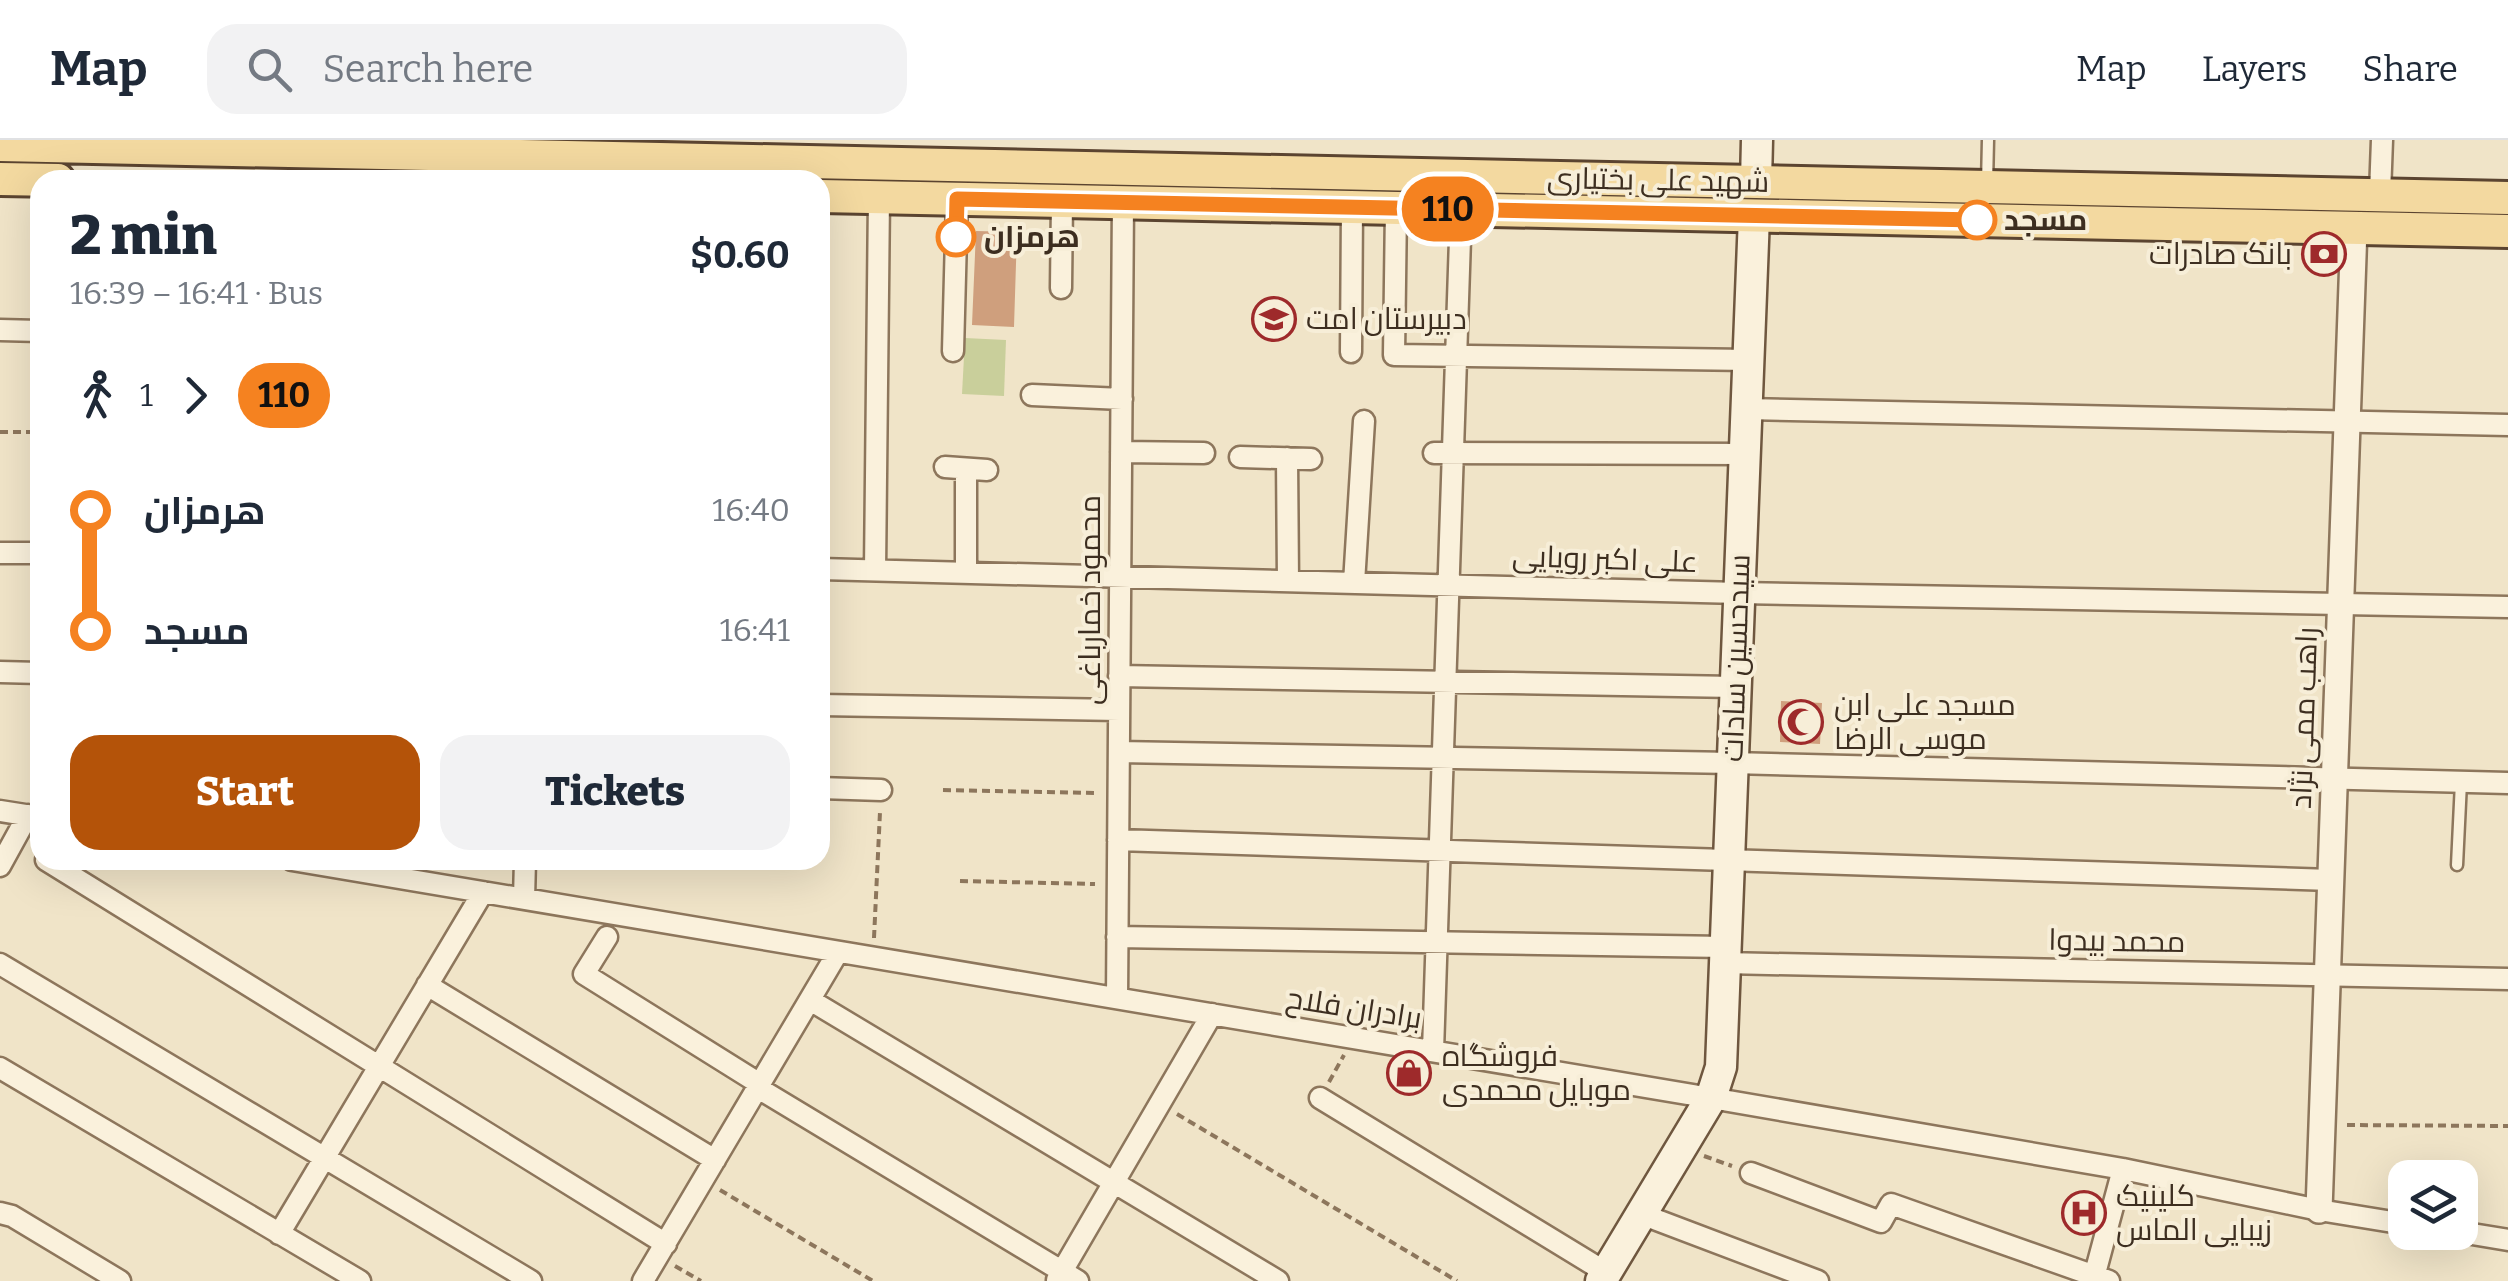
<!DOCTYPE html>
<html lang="en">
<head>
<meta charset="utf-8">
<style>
  :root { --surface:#fff; --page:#f2f2f3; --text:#1f2937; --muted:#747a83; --line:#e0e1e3; --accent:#b45309 }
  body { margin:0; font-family:Bitter,Cairo,serif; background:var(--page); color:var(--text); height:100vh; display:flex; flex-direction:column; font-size:38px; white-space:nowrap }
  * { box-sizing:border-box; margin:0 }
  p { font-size:32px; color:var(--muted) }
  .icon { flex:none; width:55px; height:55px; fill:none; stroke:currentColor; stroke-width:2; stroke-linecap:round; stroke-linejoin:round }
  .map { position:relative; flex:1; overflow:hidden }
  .drawer { position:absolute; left:30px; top:30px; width:800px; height:700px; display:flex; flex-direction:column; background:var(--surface); border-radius:30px; box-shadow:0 10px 40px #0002 }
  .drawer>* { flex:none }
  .badge { padding:0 20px; border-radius:32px; font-size:35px; line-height:65px }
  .buttons { position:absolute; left:2388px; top:1020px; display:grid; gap:20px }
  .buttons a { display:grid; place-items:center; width:90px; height:90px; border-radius:20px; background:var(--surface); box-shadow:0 10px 40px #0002; font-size:50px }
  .map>.badge { position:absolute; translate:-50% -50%; box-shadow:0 0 0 5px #fff }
  .legs { display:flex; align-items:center; gap:15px; height:110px; padding:0 40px; font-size:32px }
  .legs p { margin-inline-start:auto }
  .head { display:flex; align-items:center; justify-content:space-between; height:170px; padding:0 40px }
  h1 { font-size:55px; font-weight:800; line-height:75px }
  .cta { display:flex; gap:20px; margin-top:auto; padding:20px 40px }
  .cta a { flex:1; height:115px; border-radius:30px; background:var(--accent); color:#fff; font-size:40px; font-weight:800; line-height:115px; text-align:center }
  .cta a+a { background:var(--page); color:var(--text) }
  ul { padding:0 40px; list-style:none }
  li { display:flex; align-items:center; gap:35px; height:120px; font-size:38px }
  li i { display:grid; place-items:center; width:15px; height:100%; margin:0 12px; background:currentColor }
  li i::after { content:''; width:25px; height:25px; margin:-12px; border:8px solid; border-radius:50%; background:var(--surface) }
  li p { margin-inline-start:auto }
  li:first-child i { background:linear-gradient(#0000 50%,currentColor 0) }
  li:last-child i { background:linear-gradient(currentColor 50%,#0000 0) }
  header { display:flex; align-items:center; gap:60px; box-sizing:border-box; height:140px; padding:0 50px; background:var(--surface); border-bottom:2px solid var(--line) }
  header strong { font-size:48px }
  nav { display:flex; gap:55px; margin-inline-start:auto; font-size:35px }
  .search { width:700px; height:90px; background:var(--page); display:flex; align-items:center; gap:25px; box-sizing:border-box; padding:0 35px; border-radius:30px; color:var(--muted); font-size:38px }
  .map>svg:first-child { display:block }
  .green { fill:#c9cf9b }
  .building { fill:#cf9f7d }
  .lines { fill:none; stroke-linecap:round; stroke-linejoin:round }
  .service-casing { stroke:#8d765c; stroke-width:15 }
  .minor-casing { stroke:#8d765c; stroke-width:25 }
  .tertiary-casing { stroke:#8d765c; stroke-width:30 }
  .secondary-casing { stroke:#6f573f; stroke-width:35 }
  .primary-casing { stroke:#5b4430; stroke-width:38 }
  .path { stroke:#8d765c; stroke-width:4; stroke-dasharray:8 5; stroke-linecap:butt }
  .service { stroke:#faf1dc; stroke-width:10 }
  .minor { stroke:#faf1dc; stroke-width:20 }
  .tertiary { stroke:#faf1dc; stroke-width:25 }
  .secondary { stroke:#faf1dc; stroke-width:30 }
  .primary { stroke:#f3d9a0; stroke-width:32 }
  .line-1-casing { stroke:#fff; stroke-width:22 }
  .line-1 { stroke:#f58220; stroke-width:15 }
  .stop-1-dot { fill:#fff; stroke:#f58220; stroke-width:5 }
  .labels { text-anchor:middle; stroke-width:8; stroke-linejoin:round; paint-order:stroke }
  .street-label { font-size:30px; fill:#3d2e20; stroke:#f7eed8 }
  .stop-label { font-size:30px; font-weight:bold; fill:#3d2e20; stroke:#f7eed8; text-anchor:start }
  .poi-label { font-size:30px; fill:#3d2e20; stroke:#f7eed8; text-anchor:start }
</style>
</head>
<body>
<header>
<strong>Map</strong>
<div class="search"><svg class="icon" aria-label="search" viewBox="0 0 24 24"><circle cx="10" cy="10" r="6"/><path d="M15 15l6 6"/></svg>Search here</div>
<nav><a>Map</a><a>Layers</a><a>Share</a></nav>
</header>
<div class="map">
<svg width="2508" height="1141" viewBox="0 0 2508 1141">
  <rect width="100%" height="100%" fill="#f0e4c8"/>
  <path class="green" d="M965 198 1006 200 1004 256 962 254Z"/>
  <path class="building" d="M976 91 1017 92 1014 187 972 185Z
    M1781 561 1822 563 1820 604 1780 602Z"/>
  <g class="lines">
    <g class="service-casing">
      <path id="service" d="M1987 44 1988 0
        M2457 725 2461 642"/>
    </g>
    <g class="minor-casing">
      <path id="minor" d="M2380 54 2382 0
        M1396 68 1394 215 1748 220
        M1061 148 1062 61
        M0 190 40 191
        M953 211 957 59
        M1351 212 1352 67
        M1032 255 1122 259
        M1746 269 2508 285
        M1121 312 1204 313
        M1434 313 1745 314
        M1240 317 1311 319
        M1287 318 1288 441
        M945 327 987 330
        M0 413H40
        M820 429 1739 453 2508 467
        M875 430 879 57
        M966 432V329
        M1354 443 1364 281
        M0 532 40 533
        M1119 536 1735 547
        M820 565 1119 570
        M1119 612 1732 623 2508 643
        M820 648 881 650
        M0 671 38 677
        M1118 700 2331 740
        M46 720 666 1104
        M292 720 1711 958 2123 1029 2319 1070 2405 1084
        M0 726 28 675
        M524 759 525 720
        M607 797 584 834 760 944
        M1117 797 1725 807
        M1724 823 2508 839
        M0 824 531 1141
        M427 845 715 1020
        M1117 858 1123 62
        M810 860 1278 1141
        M1433 911 1461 69
        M0 928 360 1141
        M758 948 1078 1141
        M1320 958 1607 1133
        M1751 1033 1881 1082 1891 1064 2109 1141
        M0 1073 12 1076 120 1141
        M1641 1074 1818 1141
        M2460 1092 2508 1100
        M279 1094 483 752
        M1057 1140 1212 874
        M643 1141 838 812
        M2093 1141 2123 1029"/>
    </g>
    <g class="tertiary-casing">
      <path id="tertiary" d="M2319 1070 2354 88"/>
    </g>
    <g class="secondary-casing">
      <path id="secondary" d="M1756 42 1757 0
        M1601 1141 1711 958 1721 927 1754 76"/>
    </g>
    <g class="primary-casing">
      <path id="primary" d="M0 5 2508 58
        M0 39 58 40
        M820 56 2508 91"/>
    </g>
    <path class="path" d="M0 292H40
      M943 650 1098 653
      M960 741 1095 744
      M874 798 880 672
      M1329 942 1344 915
      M1177 974 1457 1141
      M2347 985 2508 986
      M1704 1016 1732 1026
      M720 1050 873 1141
      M675 1126 701 1141"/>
    <use href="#service" class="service"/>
    <use href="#minor" class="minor"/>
    <use href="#tertiary" class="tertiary"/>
    <use href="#secondary" class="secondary"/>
    <use href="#primary" class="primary"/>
  </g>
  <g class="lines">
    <g class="line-1-casing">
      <path id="line-1" d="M956 97 957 59 1977 80"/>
    </g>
    <use href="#line-1" class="line-1"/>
  </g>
  <defs>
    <g id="bank-ring" transform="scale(2.25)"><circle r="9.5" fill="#f7eed8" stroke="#9e2a2b" stroke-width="1.5"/><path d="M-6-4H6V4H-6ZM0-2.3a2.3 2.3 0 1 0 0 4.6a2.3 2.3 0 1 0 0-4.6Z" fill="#9e2a2b"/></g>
    <g id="school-ring" transform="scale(2.25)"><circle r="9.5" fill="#f7eed8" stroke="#9e2a2b" stroke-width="1.5"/><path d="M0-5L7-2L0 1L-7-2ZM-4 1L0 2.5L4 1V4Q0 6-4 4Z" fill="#9e2a2b"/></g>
    <g id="mosque-ring" transform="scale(2.25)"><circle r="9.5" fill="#f7eed8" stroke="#9e2a2b" stroke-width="1.5"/><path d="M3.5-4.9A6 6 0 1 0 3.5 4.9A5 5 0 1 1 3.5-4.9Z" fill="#9e2a2b"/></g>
    <g id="shop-ring" transform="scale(2.25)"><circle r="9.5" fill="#f7eed8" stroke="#9e2a2b" stroke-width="1.5"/><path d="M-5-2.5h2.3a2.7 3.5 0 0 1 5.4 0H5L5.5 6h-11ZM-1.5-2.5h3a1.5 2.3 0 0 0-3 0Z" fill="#9e2a2b"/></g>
    <g id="hospital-ring" transform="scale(2.25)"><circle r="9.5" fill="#f7eed8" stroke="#9e2a2b" stroke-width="1.5"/><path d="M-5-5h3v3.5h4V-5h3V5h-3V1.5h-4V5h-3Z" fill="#9e2a2b"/></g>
  </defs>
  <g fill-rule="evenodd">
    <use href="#bank-ring" x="2324" y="114"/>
    <use href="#school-ring" x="1274" y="179"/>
    <use href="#mosque-ring" x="1801" y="582"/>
    <use href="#shop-ring" x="1409" y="933"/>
    <use href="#hospital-ring" x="2084" y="1073"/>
  </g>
  <g class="stop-1-dot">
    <circle cx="1977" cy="80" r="18"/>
    <circle cx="956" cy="97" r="18"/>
  </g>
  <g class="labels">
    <g class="street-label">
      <text transform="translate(1658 40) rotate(1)" y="10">شهید علی بختیاری</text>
      <text transform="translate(1605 419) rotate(2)" y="10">علی اکبر رویایی</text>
      <text transform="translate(1090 460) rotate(-90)" y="10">محمود خمارباغی</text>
      <text transform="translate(1736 518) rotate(-88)" y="10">سیدحسین سادات</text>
      <text transform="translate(2304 578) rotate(-88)" y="10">راهب ممی نژاد</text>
      <text transform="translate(2117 801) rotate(1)" y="10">محمد بیدوا</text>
      <text transform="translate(1354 868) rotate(9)" y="10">برادران فلاح</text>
    </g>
    <g class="stop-label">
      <text x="2004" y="90">مسجد</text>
      <text x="984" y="107">هرمزان</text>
    </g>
    <g class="poi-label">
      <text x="2292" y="124" text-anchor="end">بانک صادرات</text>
      <text x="1306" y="189">دبیرستان امت</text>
      <text x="1834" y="575">مسجد علی ابن<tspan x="1834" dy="34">موسی الرضا</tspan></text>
      <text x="1442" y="926">فروشگاه<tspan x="1442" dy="34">موبایل محمدی</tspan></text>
      <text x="2116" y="1066">کلینیک<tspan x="2116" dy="34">زیبایی الماس</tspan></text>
    </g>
  </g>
</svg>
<div class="buttons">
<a><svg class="icon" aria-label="layers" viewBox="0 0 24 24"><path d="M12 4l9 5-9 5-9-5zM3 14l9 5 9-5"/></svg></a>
</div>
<b class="badge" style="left:1448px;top:69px;background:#f58220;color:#111">110</b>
<section class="drawer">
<div class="head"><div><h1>2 min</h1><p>16:39 – 16:41 · Bus</p></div><b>$0.60</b></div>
<div class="legs"><svg class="icon" aria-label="walk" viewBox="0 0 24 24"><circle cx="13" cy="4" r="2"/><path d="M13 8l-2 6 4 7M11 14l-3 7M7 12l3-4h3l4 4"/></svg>1<svg class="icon" aria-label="forward" viewBox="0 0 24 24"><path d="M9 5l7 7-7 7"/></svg><b class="badge" style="background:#f58220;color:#111">110</b></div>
<ul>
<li><i style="color:#f58220"></i><b>هرمزان</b><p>16:40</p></li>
<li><i style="color:#f58220"></i><b>مسجد</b><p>16:41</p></li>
</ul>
<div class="cta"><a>Start</a><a>Tickets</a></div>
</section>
</div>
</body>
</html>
